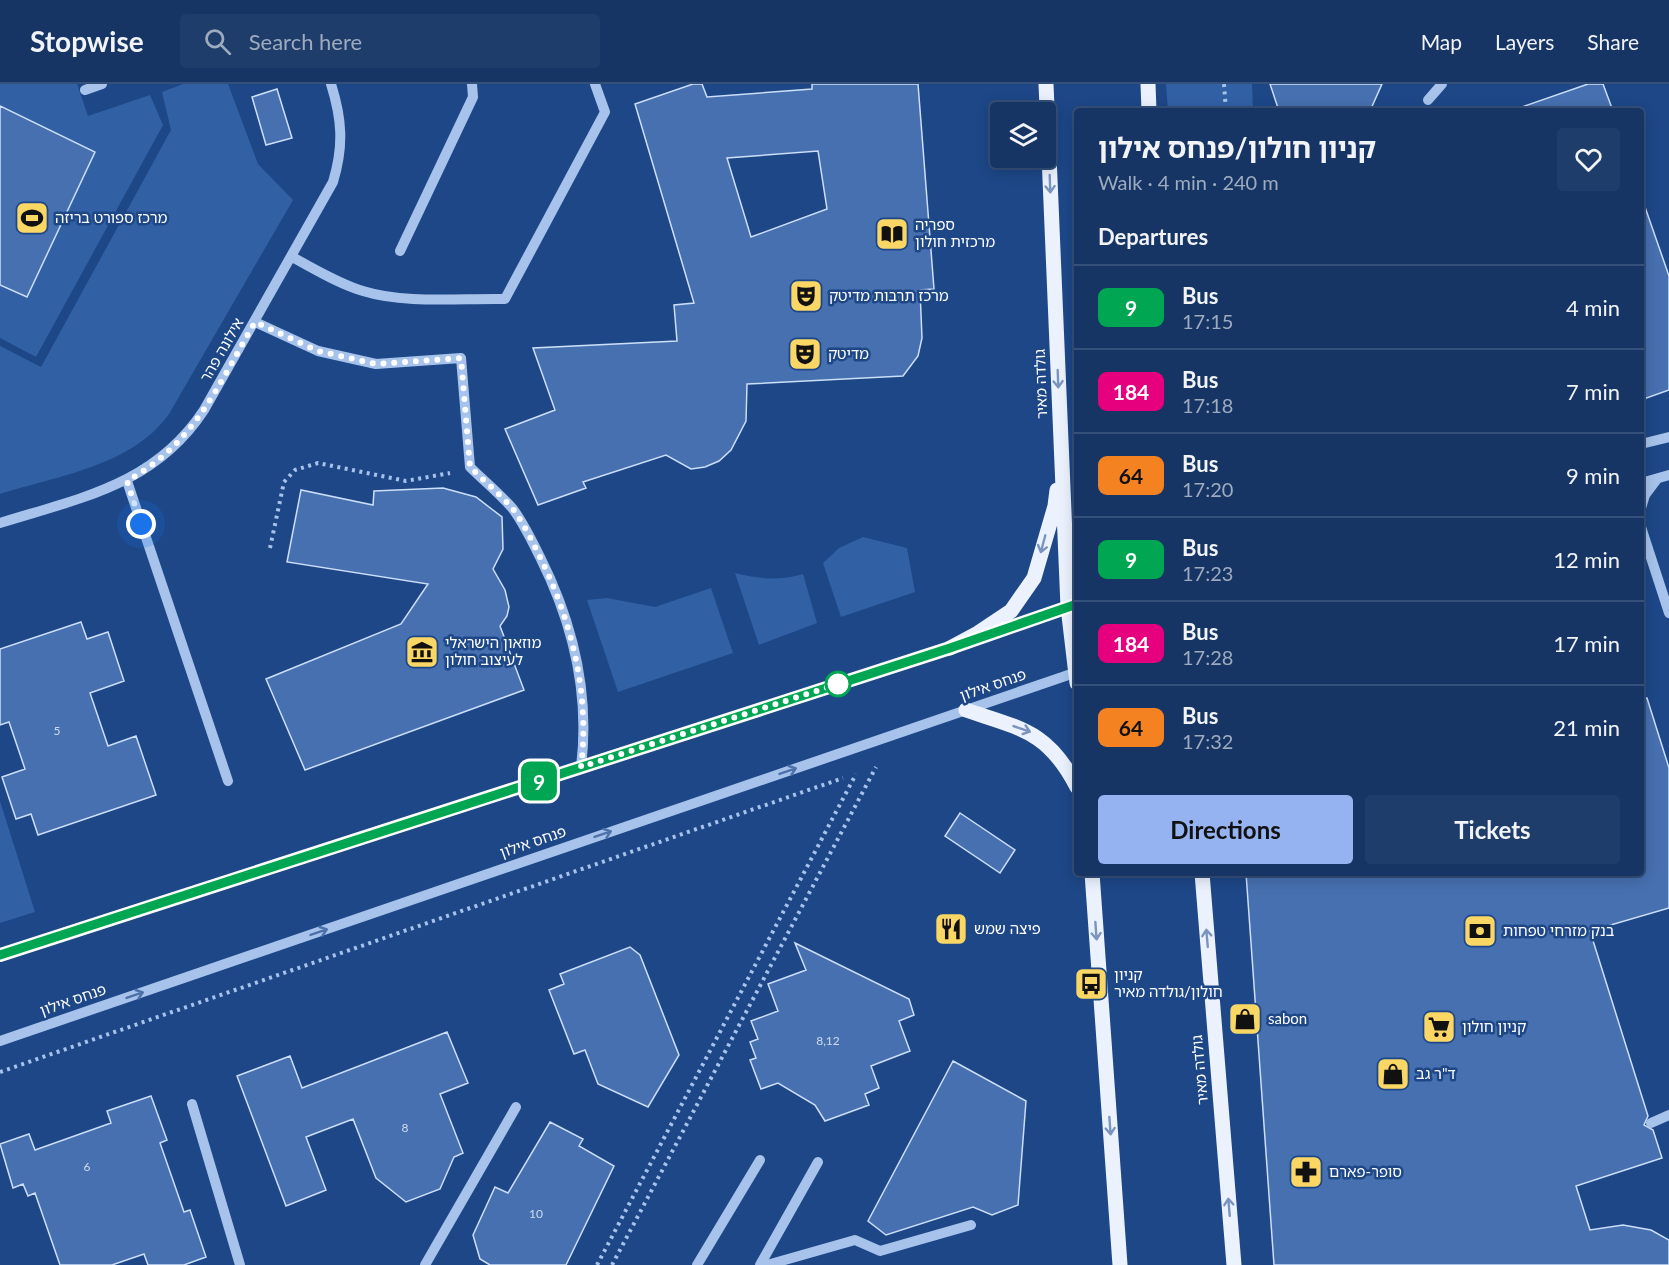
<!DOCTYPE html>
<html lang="en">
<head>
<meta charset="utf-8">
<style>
  :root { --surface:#163565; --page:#1f3d6b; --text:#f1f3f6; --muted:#9eabbf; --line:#355079; --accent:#95b2f1 }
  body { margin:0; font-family:Lato,"Noto Sans Hebrew",sans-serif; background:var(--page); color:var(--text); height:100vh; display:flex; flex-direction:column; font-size:22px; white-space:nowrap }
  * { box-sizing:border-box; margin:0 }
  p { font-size:20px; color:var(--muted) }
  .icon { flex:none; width:33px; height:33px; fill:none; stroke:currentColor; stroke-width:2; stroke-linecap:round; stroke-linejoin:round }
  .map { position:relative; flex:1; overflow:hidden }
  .panel { position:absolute; left:1074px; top:24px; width:570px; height:768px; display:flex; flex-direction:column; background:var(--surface); border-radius:6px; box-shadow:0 3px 15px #0003,0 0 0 2px var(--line) }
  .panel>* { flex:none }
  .badge { padding:0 12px; border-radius:9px; font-size:21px; line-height:39px }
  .buttons { position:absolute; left:990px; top:18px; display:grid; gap:12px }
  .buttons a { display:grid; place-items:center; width:66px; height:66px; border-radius:6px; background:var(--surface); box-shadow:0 3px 15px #0003,0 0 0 2px var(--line); font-size:30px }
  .you { position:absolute; width:30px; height:30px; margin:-15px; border:4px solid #fff; border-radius:50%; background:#1a73e8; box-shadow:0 0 0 9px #1a73e833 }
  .map>.badge { position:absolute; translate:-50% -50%; box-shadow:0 0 0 3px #fff }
  h2 { padding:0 24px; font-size:22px; line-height:54px }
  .round { display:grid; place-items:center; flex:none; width:63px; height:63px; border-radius:6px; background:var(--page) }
  .overview { display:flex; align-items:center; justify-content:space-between; height:102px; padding:0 24px }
  h1 { font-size:28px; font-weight:700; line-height:45px }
  .button { display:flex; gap:12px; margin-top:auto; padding:12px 24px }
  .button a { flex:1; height:69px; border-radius:6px; background:var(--accent); color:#111; font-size:24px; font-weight:700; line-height:69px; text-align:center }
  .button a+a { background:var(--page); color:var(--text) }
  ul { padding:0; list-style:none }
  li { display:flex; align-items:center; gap:18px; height:84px; padding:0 24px; border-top:2px solid var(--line) }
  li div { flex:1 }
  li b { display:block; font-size:22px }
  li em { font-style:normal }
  li .badge { min-width:66px; font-weight:700; text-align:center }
  header { display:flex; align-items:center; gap:36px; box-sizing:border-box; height:84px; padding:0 30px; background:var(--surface); border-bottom:2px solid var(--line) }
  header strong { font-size:28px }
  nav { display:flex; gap:33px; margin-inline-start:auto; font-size:21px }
  .search { width:420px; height:54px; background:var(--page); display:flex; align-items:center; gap:15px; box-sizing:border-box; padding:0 21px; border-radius:6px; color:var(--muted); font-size:22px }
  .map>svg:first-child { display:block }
  .green { fill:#3160a5 }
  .building { fill:#4670b0; stroke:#ccdef8; stroke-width:1.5; fill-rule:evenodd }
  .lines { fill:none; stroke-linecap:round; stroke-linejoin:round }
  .path { stroke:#a7c3eb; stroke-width:4; stroke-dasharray:3 4.5; stroke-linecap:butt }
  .minor { stroke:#a7c3eb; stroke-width:10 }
  .major { stroke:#ebf2fe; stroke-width:15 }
  .oneway { stroke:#7a94bd }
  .oneway2 { stroke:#4d72aa }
  .line-casing { stroke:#fff; stroke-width:14 }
  .line { stroke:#00a651; stroke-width:9 }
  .walk { stroke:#fff; stroke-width:6; stroke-dasharray:0 10.8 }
  .stop-dot { fill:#fff; stroke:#00a651; stroke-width:3 }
  .labels { text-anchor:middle; stroke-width:5; stroke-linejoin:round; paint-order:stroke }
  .number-label { font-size:12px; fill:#d1dbeb }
  .poi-label { font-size:15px; fill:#fff; stroke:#1d4787; text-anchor:start }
  .street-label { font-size:15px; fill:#fff; stroke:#1d4787 }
</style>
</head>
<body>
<header>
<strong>Stopwise</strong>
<div class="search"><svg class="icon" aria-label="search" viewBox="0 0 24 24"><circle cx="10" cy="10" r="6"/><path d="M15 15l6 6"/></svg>Search here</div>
<nav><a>Map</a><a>Layers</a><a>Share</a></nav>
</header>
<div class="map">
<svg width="1669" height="1181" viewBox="0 0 1669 1181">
  <rect width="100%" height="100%" fill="#1d4787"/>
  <path class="green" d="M0 0H77L88 32 150 11 163 41 36 273 0 254Z
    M183 0H228L258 80 293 116 169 330C132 382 57 392 0 410V262L41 283 171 46 162 8Z
    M1166 0H1252L1253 27H1168Z
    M863 453 907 464 915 508 841 533 823 479 839 464Z
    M735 489C759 495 779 497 803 490L817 539 759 561Z
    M711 504 733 569 618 608 587 516 607 514 655 523Z
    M0 717 35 828 0 839Z"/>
  <path class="building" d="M693 0H702L707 13 812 5V0H918L934 205 920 206 922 254 918 272 903 292 747 300 746 337 731 366 719 377 705 383 691 385 666 371 583 398 586 404 538 421 505 345 555 326 533 264 677 257 674 221 694 219 635 20ZM818 67 827 125 751 153 727 74Z
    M1270 0H1382L1370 27H1279Z
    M1588 0H1603L1613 27H1522V23Z
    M277 5 292 54 266 61 252 13Z
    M0 22 95 68 27 213 0 201Z
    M1641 123H1645L1669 192V306L1641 316Z
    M443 404 476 413 502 433 503 465 493 485 505 506 509 523 507 532 500 542 524 606 305 686 266 595 401 540 428 500 287 478 301 406 373 421 374 407Z
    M81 538 87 555 108 548 124 597 90 609 108 662 136 652 156 711 38 751 31 730 16 735 2 693 25 685 9 638 0 641V565Z
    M1647 614 1669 684V824L1590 847 1648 1032 1644 1041 1653 1046 1662 1074 1576 1102 1590 1146 1623 1141 1651 1146 1669 1156V1181H1274L1246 789H1641V615Z
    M960 729 1015 766 1000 789 945 752Z
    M795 859 909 915 914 931 899 937 910 967 871 982 879 1004 865 1010 869 1021 825 1037 815 1021 778 999 761 1005 750 976 756 974 750 958 758 955 751 937 778 927 768 900 806 886Z
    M630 863 640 871 679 971 648 1023 598 1000 585 966 574 970 549 906 564 900 560 890Z
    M447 948 468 999 440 1010 463 1069 454 1073 440 1105 406 1118 376 1094 353 1035 306 1053 326 1106 286 1122 237 992 290 972 302 1004Z
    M953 977 1026 1017 1018 1121 992 1131 973 1123 886 1151 868 1137Z
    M151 1012 167 1056 160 1059 184 1128 190 1126 206 1173 184 1181H148L144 1170 112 1181H60L35 1109 28 1112 23 1100 13 1104 0 1060 29 1050 35 1066 111 1039 107 1027Z
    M550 1038 583 1055 579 1062 614 1082 566 1181H490L480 1175 473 1151 495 1103 508 1109Z"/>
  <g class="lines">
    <path class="path" d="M1224 0 1226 27
      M270 464 284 398 295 386 318 379 406 397 450 389
      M0 988 843 694
      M597 1181 856 690
      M612 1181 876 683"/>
    <path class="minor" d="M85 6 102 0
      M1428 16 1442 0
      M400 167 473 13 472 0
      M292 173C315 185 337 199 363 207 404 220 461 214 505 215L605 28 595 0
      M255 238 318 267 376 280 461 274 470 383C484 397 500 410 513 425 524 440 532 457 540 473 573 539 590 610 581 683
      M1641 360 1669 353
      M127 397 228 697
      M1641 399 1669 391
      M1641 424 1645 411 1657 395
      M0 439C80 414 155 401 204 326L333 98C344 62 342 35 331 0
      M1641 443 1669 529
      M978 554 1077 520
      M0 871 955 562
      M0 957 1077 588
      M192 1020 240 1181
      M1651 1039 1669 1031
      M425 1181 516 1023
      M697 1181 760 1076
      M760 1181 818 1078
      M767 1181 855 1156 880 1167 971 1141"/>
    <path class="major" d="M1046 0 1068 523 1077 599
      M1148 0 1149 27
      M950 564 978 549 1011 527 1034 494 1055 422 1057 406
      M966 626C1022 645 1048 647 1077 703
      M1092 789 1120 1181
      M1202 789 1234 1181"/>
  </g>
  <defs><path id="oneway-shaft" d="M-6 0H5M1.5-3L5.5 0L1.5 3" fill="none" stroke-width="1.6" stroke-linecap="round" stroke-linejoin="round" transform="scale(1.5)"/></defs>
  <g class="oneway">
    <use href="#oneway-shaft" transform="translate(1050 100) rotate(88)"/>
    <use href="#oneway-shaft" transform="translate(1058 295) rotate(88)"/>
    <use href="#oneway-shaft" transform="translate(1043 460) rotate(105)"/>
    <use href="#oneway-shaft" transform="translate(1022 645) rotate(19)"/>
    <use href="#oneway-shaft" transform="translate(1096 847) rotate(86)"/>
    <use href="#oneway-shaft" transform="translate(1207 854) rotate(-95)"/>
    <use href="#oneway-shaft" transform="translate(1110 1042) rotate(86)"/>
    <use href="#oneway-shaft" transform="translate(1229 1123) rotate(-95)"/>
  </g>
  <g class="oneway2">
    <use href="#oneway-shaft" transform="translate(788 687) rotate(-19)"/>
    <use href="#oneway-shaft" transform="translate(603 750) rotate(-19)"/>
    <use href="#oneway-shaft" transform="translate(319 848) rotate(-19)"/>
    <use href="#oneway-shaft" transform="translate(135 911) rotate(-19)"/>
  </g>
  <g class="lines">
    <g class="line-casing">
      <path id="line" d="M0 871 950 564 1077 520"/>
    </g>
    <use href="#line" class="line"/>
    <path class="walk" d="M141 440 127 397C195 359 217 303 255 238L318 267 376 280 461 274 470 383C484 397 500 410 513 425 524 440 532 457 540 473 572 538 590 611 581 683L838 600"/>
  </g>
  <defs>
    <g id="stadium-square" transform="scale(1.725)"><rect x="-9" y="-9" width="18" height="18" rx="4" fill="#fad665" stroke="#1d4787"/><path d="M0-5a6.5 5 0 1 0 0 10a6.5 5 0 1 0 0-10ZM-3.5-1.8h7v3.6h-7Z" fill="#111"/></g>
    <g id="library-square" transform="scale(1.725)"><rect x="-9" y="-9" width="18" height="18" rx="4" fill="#fad665" stroke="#1d4787"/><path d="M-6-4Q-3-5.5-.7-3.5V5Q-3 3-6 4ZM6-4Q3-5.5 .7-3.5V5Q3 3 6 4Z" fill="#111"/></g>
    <g id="theatre-square" transform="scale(1.725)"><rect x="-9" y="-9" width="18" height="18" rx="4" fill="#fad665" stroke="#1d4787"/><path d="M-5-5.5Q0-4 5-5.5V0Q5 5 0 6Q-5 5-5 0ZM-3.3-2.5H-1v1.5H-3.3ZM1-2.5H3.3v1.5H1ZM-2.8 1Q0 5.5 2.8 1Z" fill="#111"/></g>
    <g id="museum-square" transform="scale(1.725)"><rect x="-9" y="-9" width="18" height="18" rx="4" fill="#fad665" stroke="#1d4787"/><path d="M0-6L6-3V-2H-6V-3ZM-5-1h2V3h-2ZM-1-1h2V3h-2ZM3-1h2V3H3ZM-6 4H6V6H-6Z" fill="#111"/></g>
    <g id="restaurant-square" transform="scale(1.725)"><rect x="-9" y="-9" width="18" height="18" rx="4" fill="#fad665" stroke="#1d4787"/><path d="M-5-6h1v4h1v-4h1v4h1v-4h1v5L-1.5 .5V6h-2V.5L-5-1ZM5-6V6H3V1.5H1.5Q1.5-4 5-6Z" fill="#111"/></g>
    <g id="bank-square" transform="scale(1.725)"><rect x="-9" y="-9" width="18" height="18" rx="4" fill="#fad665" stroke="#1d4787"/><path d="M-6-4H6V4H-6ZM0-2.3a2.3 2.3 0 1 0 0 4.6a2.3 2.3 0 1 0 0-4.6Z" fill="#111"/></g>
    <g id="bus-square" transform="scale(1.725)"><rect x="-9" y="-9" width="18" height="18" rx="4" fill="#fad665" stroke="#1d4787"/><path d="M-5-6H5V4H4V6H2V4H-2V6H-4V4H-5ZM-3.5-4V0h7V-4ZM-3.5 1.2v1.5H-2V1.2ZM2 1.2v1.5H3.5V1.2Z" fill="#111"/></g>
    <g id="shop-square" transform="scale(1.725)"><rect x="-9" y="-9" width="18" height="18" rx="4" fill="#fad665" stroke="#1d4787"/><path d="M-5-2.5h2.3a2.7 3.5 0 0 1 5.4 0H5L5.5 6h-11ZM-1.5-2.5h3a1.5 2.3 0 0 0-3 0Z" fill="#111"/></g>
    <g id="supermarket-square" transform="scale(1.725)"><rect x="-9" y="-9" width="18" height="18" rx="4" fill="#fad665" stroke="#1d4787"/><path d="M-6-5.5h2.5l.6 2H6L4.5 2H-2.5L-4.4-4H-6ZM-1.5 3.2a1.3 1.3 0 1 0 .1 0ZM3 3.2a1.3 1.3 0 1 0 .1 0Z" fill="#111"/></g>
    <g id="pharmacy-square" transform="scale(1.725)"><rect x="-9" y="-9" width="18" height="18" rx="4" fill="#fad665" stroke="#1d4787"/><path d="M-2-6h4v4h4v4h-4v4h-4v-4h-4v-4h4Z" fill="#111"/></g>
  </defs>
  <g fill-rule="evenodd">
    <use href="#stadium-square" x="32" y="134"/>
    <use href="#library-square" x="892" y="150"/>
    <use href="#theatre-square" x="806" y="212"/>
    <use href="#theatre-square" x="805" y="270"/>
    <use href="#museum-square" x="422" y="568"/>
    <use href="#restaurant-square" x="951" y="845"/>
    <use href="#bank-square" x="1480" y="847"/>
    <use href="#bus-square" x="1091" y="900"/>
    <use href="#shop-square" x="1245" y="935"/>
    <use href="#supermarket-square" x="1439" y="943"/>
    <use href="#shop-square" x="1393" y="990"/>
    <use href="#pharmacy-square" x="1306" y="1088"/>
  </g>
  <circle class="stop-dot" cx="838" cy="600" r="12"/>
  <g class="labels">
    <g class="number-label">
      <text x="57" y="651">5</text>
      <text x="828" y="961">8,12</text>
      <text x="405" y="1048">8</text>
      <text x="87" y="1087">6</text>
      <text x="536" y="1134">10</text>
    </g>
    <g class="poi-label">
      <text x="55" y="139">מרכז ספורט בריזה</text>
      <text x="915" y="146">ספריה<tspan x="915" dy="17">מרכזית חולון</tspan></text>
      <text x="829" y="217">מרכז תרבות מדיטק</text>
      <text x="828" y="275">מדיטק</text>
      <text x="445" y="564">מוזאון הישראלי<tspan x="445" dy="17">לעיצוב חולון</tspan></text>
      <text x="974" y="850">פיצה שמש</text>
      <text x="1503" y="852">בנק מזרחי טפחות</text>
      <text x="1114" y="896">קניון<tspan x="1114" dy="17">חולון/גולדה מאיר</tspan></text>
      <text x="1268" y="940">sabon</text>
      <text x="1462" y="948">קניון חולון</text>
      <text x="1416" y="995">ד"ר גב</text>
      <text x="1329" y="1093">סופר-פארם</text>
    </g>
    <g class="street-label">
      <text transform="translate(222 266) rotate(-60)" y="5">אילונה פהר</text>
      <text transform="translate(1041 300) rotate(-92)" y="5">גולדה מאיר</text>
      <text transform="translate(993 601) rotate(-19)" y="5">פנחס אילון</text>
      <text transform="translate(533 758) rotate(-19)" y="5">פנחס אילון</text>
      <text transform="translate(73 916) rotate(-19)" y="5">פנחס אילון</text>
      <text transform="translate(1200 986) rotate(-95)" y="5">גולדה מאיר</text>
    </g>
  </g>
</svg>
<div class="buttons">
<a><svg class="icon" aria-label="layers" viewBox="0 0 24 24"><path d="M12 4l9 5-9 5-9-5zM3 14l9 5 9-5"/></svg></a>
</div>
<div class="you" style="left:141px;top:440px"></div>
<b class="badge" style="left:539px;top:697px;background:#00a651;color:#fff">9</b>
<section class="panel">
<div class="overview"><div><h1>קניון חולון/פנחס אילון</h1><p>Walk · 4 min · 240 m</p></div><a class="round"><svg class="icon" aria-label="heart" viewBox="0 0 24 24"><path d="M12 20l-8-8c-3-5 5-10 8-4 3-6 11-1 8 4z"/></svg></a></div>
<h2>Departures</h2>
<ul>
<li><span class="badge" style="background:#00a651;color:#fff">9</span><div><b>Bus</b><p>17:15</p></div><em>4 min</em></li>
<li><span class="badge" style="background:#e6007e;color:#fff">184</span><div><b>Bus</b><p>17:18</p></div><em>7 min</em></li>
<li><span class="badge" style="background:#f58220;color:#111">64</span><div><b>Bus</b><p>17:20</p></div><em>9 min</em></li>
<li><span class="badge" style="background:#00a651;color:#fff">9</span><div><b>Bus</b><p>17:23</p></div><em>12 min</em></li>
<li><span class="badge" style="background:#e6007e;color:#fff">184</span><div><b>Bus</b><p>17:28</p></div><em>17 min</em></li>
<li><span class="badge" style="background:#f58220;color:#111">64</span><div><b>Bus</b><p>17:32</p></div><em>21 min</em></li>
</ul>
<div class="button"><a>Directions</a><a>Tickets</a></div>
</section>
</div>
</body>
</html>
